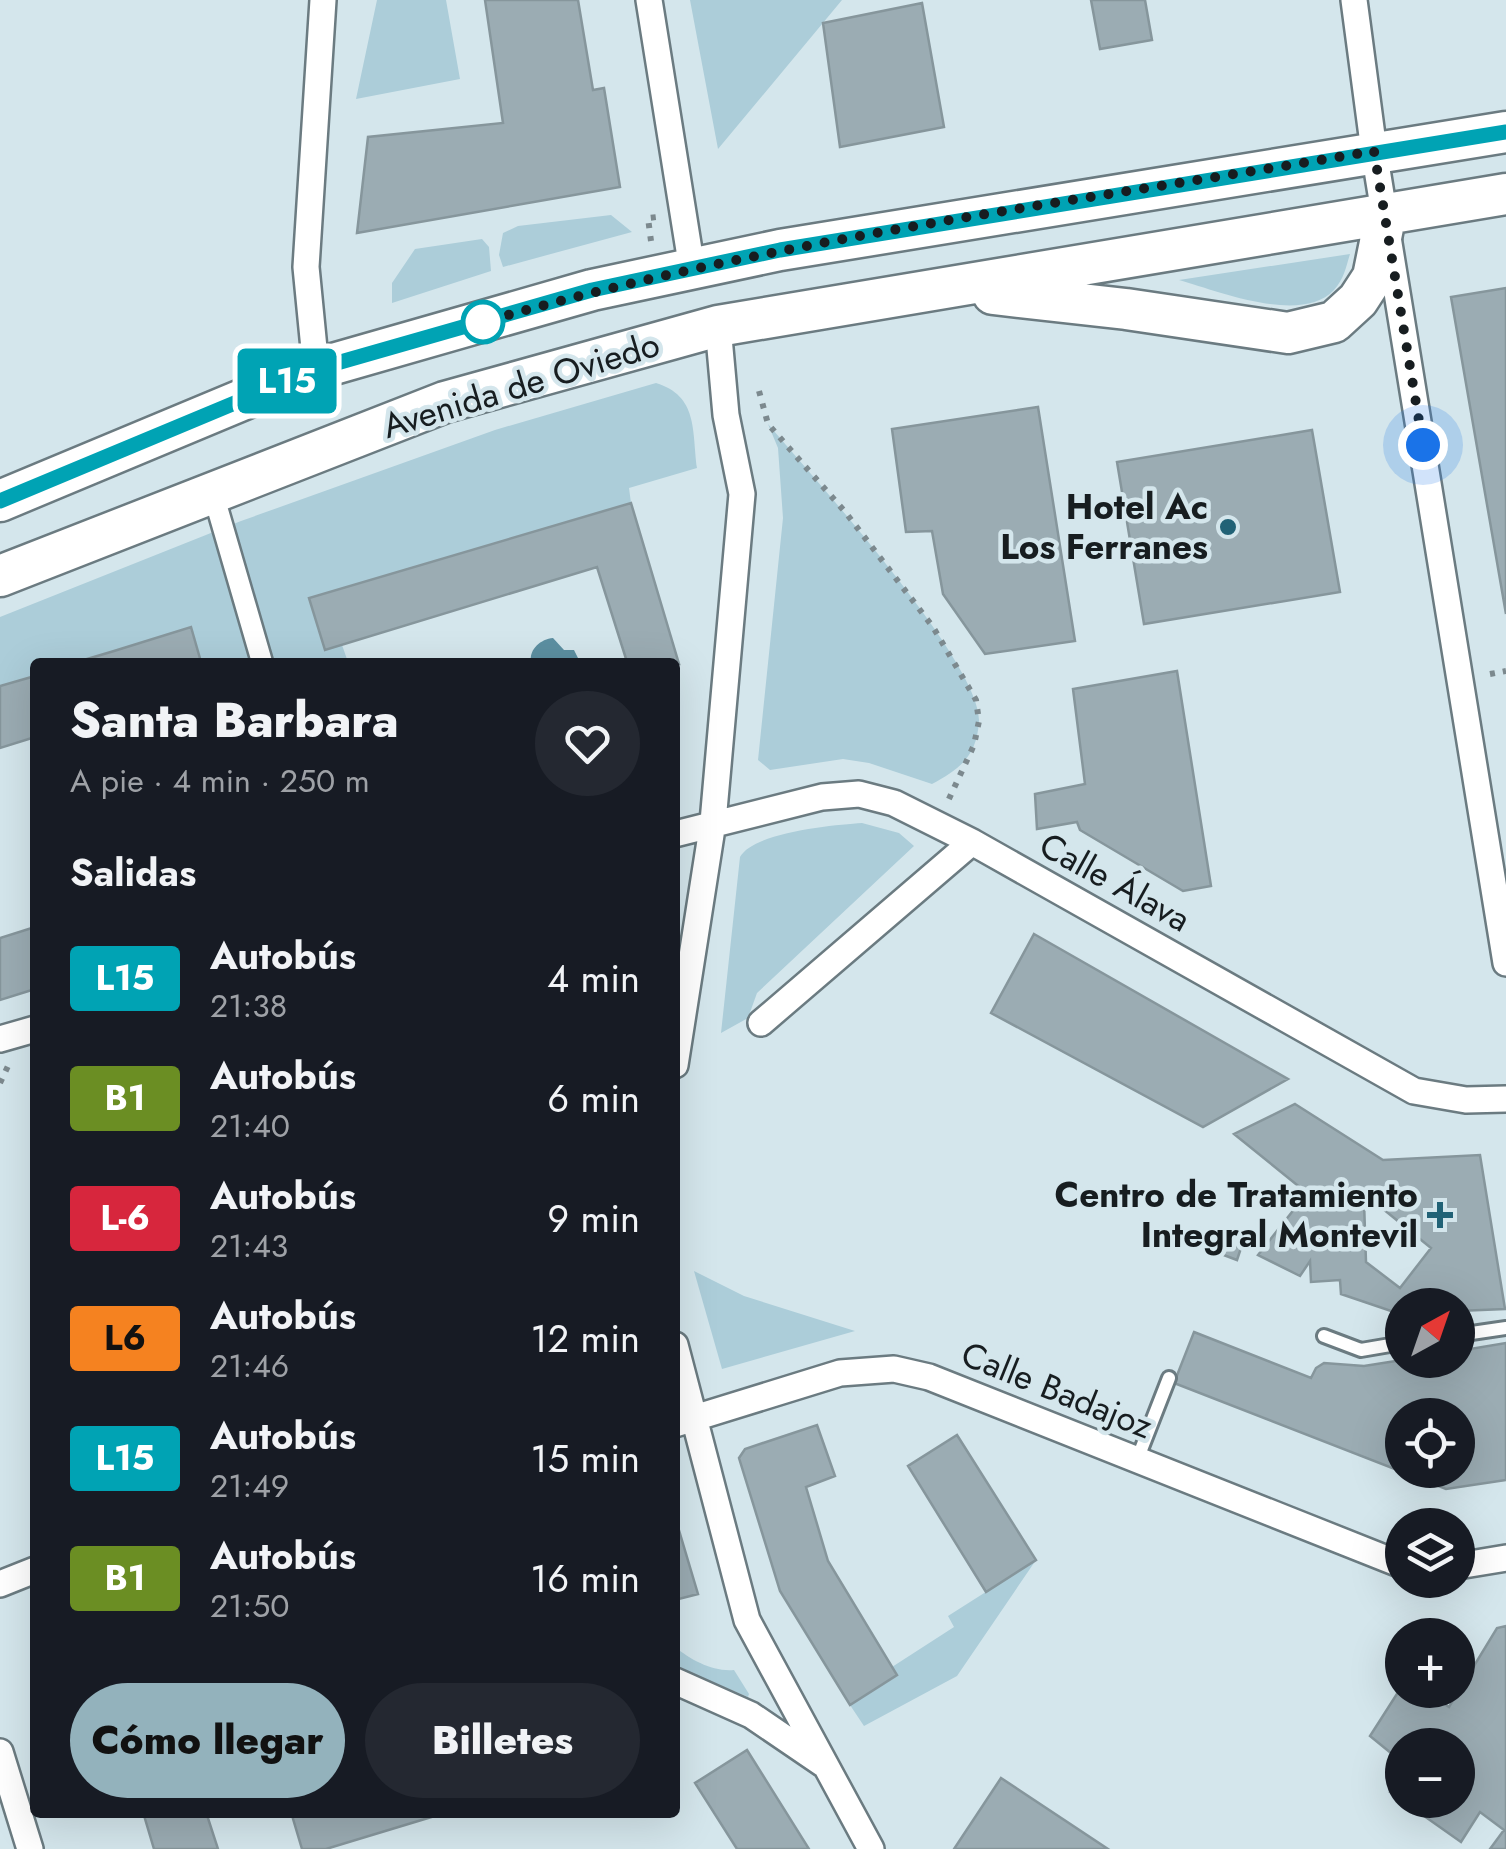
<!DOCTYPE html>
<html lang="es">
<head>
<meta charset="utf-8">
<style>
  :root { --surface:#171b24; --page:#242831; --text:#f1f3f6; --muted:#9ea1a6; --accent:#93b2bc }
  body { margin:0; font-family:Jost,sans-serif; background:var(--page); color:var(--text); height:100vh; display:flex; flex-direction:column; font-size:38px; white-space:nowrap }
  * { box-sizing:border-box; margin:0 }
  p { font-size:32px; color:var(--muted) }
  .icon { flex:none; width:55px; height:55px; fill:none; stroke:currentColor; stroke-width:2; stroke-linecap:round; stroke-linejoin:round }
  .map { position:relative; flex:1; overflow:hidden }
  .sheet { position:absolute; left:30px; top:658px; width:650px; height:1160px; display:flex; flex-direction:column; background:var(--surface); border-radius:10px; box-shadow:0 10px 40px #0002 }
  .sheet>* { flex:none }
  .badge { padding:0 20px; border-radius:8px; font-size:35px; line-height:65px }
  .needle { width:65px; rotate:40deg }
  .buttons { position:absolute; left:1385px; top:1288px; display:grid; gap:20px }
  .buttons a { display:grid; place-items:center; width:90px; height:90px; border-radius:50%; background:var(--surface); box-shadow:0 10px 40px #0002; font-size:50px }
  .you { position:absolute; width:50px; height:50px; margin:-25px; border:8px solid #fff; border-radius:50%; background:#1a73e8; box-shadow:0 0 0 15px #1a73e833 }
  .map>.badge { position:absolute; translate:-50% -50%; box-shadow:0 0 0 5px #fff }
  h2 { padding:0 40px; font-size:38px; line-height:90px }
  .round { display:grid; place-items:center; flex:none; width:105px; height:105px; border-radius:52px; background:var(--page) }
  .headline { display:flex; align-items:center; justify-content:space-between; height:170px; padding:0 40px }
  h1 { font-size:48px; font-weight:800; line-height:75px }
  .button { display:flex; gap:20px; margin-top:auto; padding:20px 40px }
  .button a { flex:1; height:115px; border-radius:60px; background:var(--accent); color:#111; font-size:40px; font-weight:800; line-height:115px; text-align:center }
  .button a+a { background:var(--page); color:var(--text) }
  ul { padding:0; list-style:none }
  li { display:flex; align-items:center; gap:30px; height:120px; padding:0 40px }
  li div { flex:1 }
  li b { display:block; font-size:38px }
  li em { font-style:normal }
  li .badge { min-width:110px; font-weight:700; text-align:center }
  .map>svg:first-child { display:block }
  .green { fill:#accdd9 }
  .water { fill:#5c8fa1 }
  .building { fill:#9bacb3; stroke:#86969c; stroke-width:2.5; fill-rule:evenodd }
  .lines { fill:none; stroke-linecap:round; stroke-linejoin:round }
  .service-casing { stroke:#6b7b81; stroke-width:18 }
  .pedestrian-casing { stroke:#6b7b81; stroke-width:25 }
  .minor-casing { stroke:#6b7b81; stroke-width:30 }
  .primary-casing { stroke:#6b7b81; stroke-width:45 }
  .path { stroke:#7c898e; stroke-width:6; stroke-dasharray:5 8; stroke-linecap:butt }
  .service { stroke:#fff; stroke-width:12 }
  .pedestrian { stroke:#fff; stroke-width:20 }
  .minor { stroke:#fff; stroke-width:25 }
  .primary { stroke:#fff; stroke-width:40 }
  .line-casing { stroke:#fff; stroke-width:22 }
  .line { stroke:#00a3b4; stroke-width:15 }
  .walk { stroke:#171d20; stroke-width:10; stroke-dasharray:0 18 }
  .stop-dot { fill:#fff; stroke:#00a3b4; stroke-width:5 }
  .poi-dot { fill:#216276; stroke:#d4e6ec; stroke-width:4 }
  .labels { text-anchor:middle; stroke-width:9; stroke-linejoin:round; paint-order:stroke }
  .street-label { font-size:35px; fill:#171d20; stroke:#d4e6ec }
  .poi-label { font-size:35px; font-weight:bold; fill:#171d20; stroke:#d4e6ec; text-anchor:end }
</style>
</head>
<body>
<div class="map">
<svg width="1506" height="1849" viewBox="0 0 1506 1849">
  <rect width="100%" height="100%" fill="#d4e6ec"/>
  <path class="green" d="M377 0H446L460 79 356 99Z
    M690 0H842L718 149Z
    M611 215 632 232 503 267 499 255 503 233 518 226Z
    M482 239 489 247 491 271 392 303V283L415 249Z
    M1350 254C1346 267 1344 279 1334 290 1301 325 1218 291 1179 280Z
    M656 383C698 396 692 430 697 468L629 488 631 503 309 598 325 650 342 645 348 662H201L190 628 77 662H35V676L0 686V617L241 521 495 430Z
    M768 424C811 475 981 662 979 721 977 756 960 769 932 784L869 763 843 759 770 770 758 760 783 518 778 448Z
    M862 823 899 833 914 846 757 993 748 1018 721 1033 740 857C754 832 834 825 862 823Z
    M694 1271 744 1296 855 1331 722 1369Z
    M1036 1560 957 1676 864 1726 850 1705 897 1676 892 1667 954 1627 948 1616Z
    M675 1647C691 1660 713 1672 734 1670L749 1694 748 1697 675 1666Z"/>
  <path class="water" d="M553 638 564 650H574L580 662H531C529 649 541 639 553 638Z"/>
  <path class="building" d="M485 0H578L593 90 604 88 620 187 357 233 368 137 503 123Z
    M1091 0H1145L1152 40 1100 49Z
    M922 3 944 127 840 147 823 23Z
    M1506 288V614L1451 297Z
    M1038 407 1075 641 985 654 943 594 932 531 906 532 892 429Z
    M1312 430 1340 592 1144 624 1117 462Z
    M631 503 679 664 627 662 597 567 325 650 309 598Z
    M191 627 201 662H77L114 651Z
    M1177 671 1211 886 1183 891 1080 830 1077 822 1037 829 1035 794 1085 784 1073 689Z
    M35 676V737L0 748V686Z
    M35 927V989L0 1000V938Z
    M1034 934 1288 1079 1203 1127 991 1013Z
    M1295 1104 1383 1160 1480 1155 1505 1309 1458 1311V1305H1402V1313L1394 1312 1341 1294 1340 1280 1311 1282 1310 1261 1300 1276 1258 1255 1307 1193 1234 1134ZM1372 1200 1431 1248 1400 1288 1366 1262 1364 1201Z
    M1217 1240 1241 1248 1237 1260 1213 1251Z
    M1194 1332 1311 1378 1316 1368 1324 1363 1364 1366 1402 1360H1458V1351L1506 1343V1480L1446 1489 1174 1383ZM1402 1415H1458V1470H1402Z
    M817 1425 835 1476 806 1487 828 1561 897 1675 850 1705 780 1591 739 1458 745 1449Z
    M957 1435 1036 1560 986 1592 908 1466Z
    M675 1517 698 1594 675 1600Z
    M1506 1626V1849H1490L1504 1830 1480 1812 1461 1842 1390 1792 1402 1773V1800H1458V1745H1402V1762L1370 1736 1402 1686V1690H1424L1449 1707 1497 1628Z
    M747 1750 809 1849H737L695 1783Z
    M1001 1778 1108 1849H954Z
    M143 1812H206L218 1849H154Z
    M291 1812H448L326 1849H302Z"/>
  <g class="lines">
    <g class="service-casing">
      <path id="service" d="M1458 1335 1506 1328
        M1324 1336 1361 1350 1402 1343
        M1137 1460 1169 1378"/>
    </g>
    <g class="pedestrian-casing">
      <path id="pedestrian" d="M217 507 262 662"/>
    </g>
    <g class="minor-casing">
      <path id="minor" d="M649 0 692 269
        M1354 0 1374 151 1506 963
        M316 369 306 267 323 0
        M675 834 822 797 859 794 894 803 972 842 1414 1091 1466 1100 1506 1099
        M761 1023 972 842
        M0 1039 35 1029
        M675 1065 713 822 742 494 726 415 718 326
        M675 1345 747 1620 871 1849
        M675 1424 840 1373 894 1369 929 1377 1402 1565
        M1458 1566 1506 1558
        M0 1584 35 1570
        M675 1681 751 1715 823 1764
        M0 1752 30 1849"/>
    </g>
    <g class="primary-casing">
      <path id="primary" d="M993 294 1126 309 1288 333 1334 322 1358 300 1373 277 1386 213
        M0 501 316 369 592 290 780 250 1506 132
        M0 576 445 402 718 326 1506 194"/>
    </g>
    <path class="path" d="M651 241 648 218 657 217
      M759 391 768 424 846 513 933 627 976 700 979 721 974 745 948 801
      M1490 674 1506 671
      M0 1083 8 1066"/>
    <use href="#service" class="service"/>
    <use href="#pedestrian" class="pedestrian"/>
    <use href="#minor" class="minor"/>
    <use href="#primary" class="primary"/>
  </g>
  <g class="lines">
    <g class="line-casing">
      <path id="line" d="M0 501 316 369 592 290 780 250 1506 132"/>
    </g>
    <use href="#line" class="line"/>
    <path class="walk" d="M483 322 470 326C765 239 1072 203 1374 151L1423 445"/>
  </g>
  <circle class="stop-dot" cx="483" cy="322" r="20"/>
  <g class="poi-dot">
    <circle cx="1228" cy="527" r="10"/>
    <path d="M1435 1200h10v10h10v10h-10v10h-10v-10h-10v-10h10z"/>
  </g>
  <g class="labels">
    <g class="street-label">
      <text transform="translate(521 385) rotate(-17)" y="12">Avenida de Oviedo</text>
      <text transform="translate(1115 882) rotate(29)" y="12">Calle Álava</text>
      <text transform="translate(1057 1390) rotate(22)" y="12">Calle Badajoz</text>
    </g>
    <g class="poi-label">
      <text x="1208" y="519">Hotel Ac<tspan x="1208" dy="40">Los Ferranes</tspan></text>
      <text x="1418" y="1207">Centro de Tratamiento<tspan x="1418" dy="40">Integral Montevil</tspan></text>
    </g>
  </g>
</svg>
<div class="buttons">
<a><svg class="needle" viewBox="-14 -14 28 28"><path d="M0-13l5 13h-10z" fill="#e53935"/><path d="M0 13l5-13h-10z" fill="#9ea1a6"/></svg></a>
<a><svg class="icon" aria-label="locate" viewBox="0 0 24 24"><circle cx="12" cy="12" r="6"/><path d="M12 2v4M12 18v4M2 12h4M18 12h4"/></svg></a>
<a><svg class="icon" aria-label="layers" viewBox="0 0 24 24"><path d="M12 4l9 5-9 5-9-5zM3 14l9 5 9-5"/></svg></a>
<a>+</a>
<a>−</a>
</div>
<div class="you" style="left:1423px;top:445px"></div>
<b class="badge" style="left:287px;top:381px;background:#00a3b4;color:#fff">L15</b>
<section class="sheet">
<div class="headline"><div><h1>Santa Barbara</h1><p>A pie · 4 min · 250 m</p></div><a class="round"><svg class="icon" aria-label="heart" viewBox="0 0 24 24"><path d="M12 20l-8-8c-3-5 5-10 8-4 3-6 11-1 8 4z"/></svg></a></div>
<h2>Salidas</h2>
<ul>
<li><span class="badge" style="background:#00a3b4;color:#fff">L15</span><div><b>Autobús</b><p>21:38</p></div><em>4 min</em></li>
<li><span class="badge" style="background:#6b8e23;color:#fff">B1</span><div><b>Autobús</b><p>21:40</p></div><em>6 min</em></li>
<li><span class="badge" style="background:#d7263d;color:#fff">L-6</span><div><b>Autobús</b><p>21:43</p></div><em>9 min</em></li>
<li><span class="badge" style="background:#f58220;color:#111">L6</span><div><b>Autobús</b><p>21:46</p></div><em>12 min</em></li>
<li><span class="badge" style="background:#00a3b4;color:#fff">L15</span><div><b>Autobús</b><p>21:49</p></div><em>15 min</em></li>
<li><span class="badge" style="background:#6b8e23;color:#fff">B1</span><div><b>Autobús</b><p>21:50</p></div><em>16 min</em></li>
</ul>
<div class="button"><a>Cómo llegar</a><a>Billetes</a></div>
</section>
</div>
</body>
</html>
